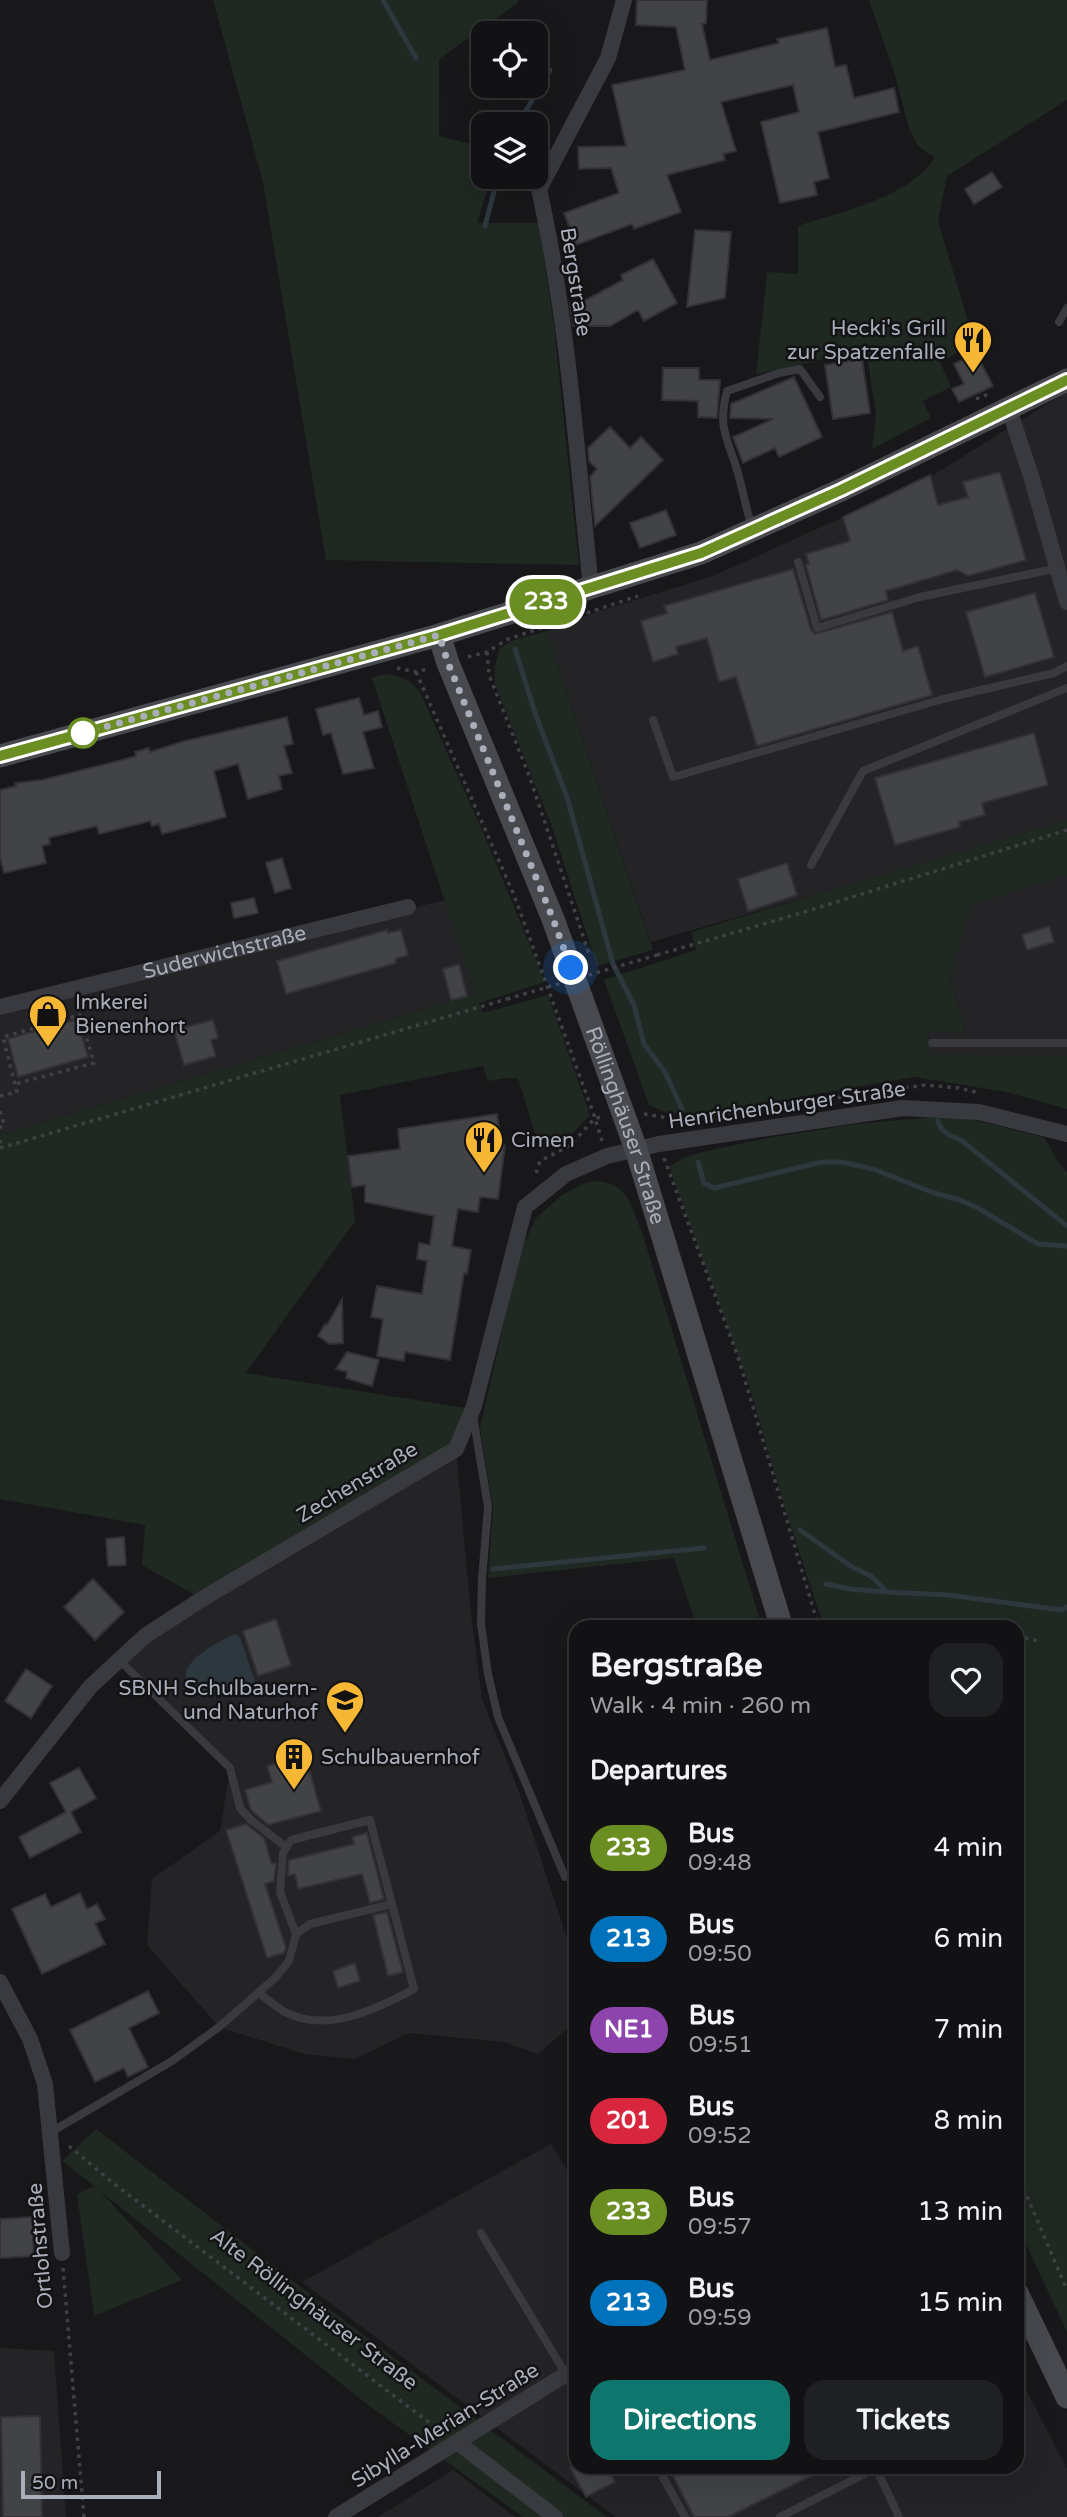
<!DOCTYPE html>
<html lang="en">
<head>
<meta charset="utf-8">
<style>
  :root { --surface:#121214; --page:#1f2022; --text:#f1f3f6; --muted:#9c9ea0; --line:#313234; --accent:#0f766e }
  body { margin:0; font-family:"Varela Round",sans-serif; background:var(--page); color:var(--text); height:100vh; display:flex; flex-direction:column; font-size:26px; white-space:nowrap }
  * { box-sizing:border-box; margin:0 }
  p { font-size:23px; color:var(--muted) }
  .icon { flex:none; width:38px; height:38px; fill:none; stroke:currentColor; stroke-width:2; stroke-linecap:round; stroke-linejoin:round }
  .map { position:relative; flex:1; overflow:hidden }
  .sheet { position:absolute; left:569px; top:1620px; width:455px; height:854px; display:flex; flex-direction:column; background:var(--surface); border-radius:21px; box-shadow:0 7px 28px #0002,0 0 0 2px var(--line) }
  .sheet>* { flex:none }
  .badge { padding:0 14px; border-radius:23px; font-size:24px; line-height:46px }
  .fabs { position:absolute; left:471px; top:21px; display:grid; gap:14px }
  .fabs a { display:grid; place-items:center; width:77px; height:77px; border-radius:14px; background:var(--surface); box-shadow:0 7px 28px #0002,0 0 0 2px var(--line); font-size:35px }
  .scale { position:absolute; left:21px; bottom:18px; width:140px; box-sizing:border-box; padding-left:7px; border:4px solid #aaaeba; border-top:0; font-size:19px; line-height:24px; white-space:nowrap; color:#aaaeba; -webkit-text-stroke:5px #131315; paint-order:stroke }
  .you { position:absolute; width:35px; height:35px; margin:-18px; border:5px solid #fff; border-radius:50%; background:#1a73e8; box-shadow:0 0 0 10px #1a73e833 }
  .map>.badge { position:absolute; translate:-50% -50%; box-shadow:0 0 0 4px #fff }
  h2 { padding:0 21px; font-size:26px; line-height:63px }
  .round { display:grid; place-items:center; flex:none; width:74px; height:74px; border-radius:21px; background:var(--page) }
  .head { display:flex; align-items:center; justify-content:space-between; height:119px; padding:0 21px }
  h1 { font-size:33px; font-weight:700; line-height:52px }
  .button { display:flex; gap:14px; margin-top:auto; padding:14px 21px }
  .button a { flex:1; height:80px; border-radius:21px; background:var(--accent); color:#fff; font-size:28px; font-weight:700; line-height:80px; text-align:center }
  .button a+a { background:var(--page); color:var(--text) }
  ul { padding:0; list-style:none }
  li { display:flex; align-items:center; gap:21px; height:91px; padding:0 21px }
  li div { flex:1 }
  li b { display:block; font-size:26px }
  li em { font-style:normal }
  li .badge { min-width:77px; font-weight:700; text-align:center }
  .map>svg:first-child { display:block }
  .built { fill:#242427 }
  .green { fill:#1f2821 }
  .water { fill:#2d373e }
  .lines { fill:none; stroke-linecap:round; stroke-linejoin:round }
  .stream { stroke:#2d373e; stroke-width:5 }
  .building { fill:#424347; stroke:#323236; stroke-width:2 }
  .path { stroke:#3f4146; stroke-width:3.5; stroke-dasharray:3.5 5; stroke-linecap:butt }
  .service { stroke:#393a3f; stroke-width:8 }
  .minor { stroke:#393a3f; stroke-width:16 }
  .secondary { stroke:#47494f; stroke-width:23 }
  .path-bridge { stroke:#3f4146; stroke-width:3.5; stroke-dasharray:3.5 5; stroke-linecap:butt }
  .line-casing { stroke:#fff; stroke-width:16 }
  .line { stroke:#6b8e23; stroke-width:10 }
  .walk { stroke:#aaaeba; stroke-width:7; stroke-dasharray:0 12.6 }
  .stop-dot { fill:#fff; stroke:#6b8e23; stroke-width:3.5 }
  .labels { text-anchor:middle; stroke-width:5; stroke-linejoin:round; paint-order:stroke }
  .street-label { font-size:21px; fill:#aaaeba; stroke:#131315 }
  .poi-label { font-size:21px; fill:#aaaeba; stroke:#131315; text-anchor:start }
</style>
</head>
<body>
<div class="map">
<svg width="1067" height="2517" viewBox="0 0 1067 2517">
  <rect width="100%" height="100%" fill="#18181a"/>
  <path class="built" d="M1067 392V1056L929 1054 928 1031 966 1032 950 979 971 904 953 855 651 942 547 631 593 613 713 576 925 480Z
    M445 900 475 994 0 1135V1011Z
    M456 1449 471 1615 482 1699 519 1792 576 1966V2005L567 2029 538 2054 504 2042 409 2033 355 2059 304 2054 219 2027 147 1945 152 1879 220 1831 230 1768 119 1660Z
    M551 2144 576 2185V2468H1017V2372L1067 2469V2517H616L302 2282Z
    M0 2348 54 2351 66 2517H0Z
    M453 2470 515 2517H378Z"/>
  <path class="green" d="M213 0H518V3L439 59V136L483 147V177H491L477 223H539L554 326 579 565 326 560 263 182Z
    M869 0H1067V100L947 176 938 221 975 344 940 362 951 387 923 401 931 418 872 449 876 414 866 350 756 374 767 272 798 274V226C844 210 906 199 935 158L917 145 909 128 895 75Z
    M547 631 653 950 597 966 551 824 495 684V667L499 649 511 641Z
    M384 674C401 675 409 680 420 692L486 839 545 982 479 1003 483 1013 548 995 590 1115C574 1132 564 1146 540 1150L518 1078H506L488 1081 483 1066 340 1095 355 1221 246 1373 472 1409 456 1449 202 1599 142 1565 145 1525 0 1499V1135L475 994 372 678Z
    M1067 820V875L971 905 950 979 966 1033 928 1032 930 1054 1067 1055V1109L1006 1092 914 1077 701 1114 667 1113 649 1105 604 980 696 950 691 932Z
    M934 1117 967 1118 1045 1138 1058 1162 1067 1172V2332L1017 2225V1628L824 1627 788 1518 749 1385 669 1167 683 1158 702 1152 768 1138 856 1124Z
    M595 1181C628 1182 631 1206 642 1232L762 1627H697L674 1558 488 1578 493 1509 480 1428 520 1252 536 1218 562 1195 583 1184Z
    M96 2129 349 2324 607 2517H523L368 2405 100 2191 182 2280 94 2316 77 2194 94 2186 62 2161Z"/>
  <path class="water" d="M235 1634 240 1637 255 1682 236 1693 230 1691 199 1697C194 1691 188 1685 186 1678 182 1660 221 1640 235 1634Z"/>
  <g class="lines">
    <path class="stream" d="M383 0 416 58
      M518 124 550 70
      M485 226 498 177
      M515 649 536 716 567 797 613 964 634 1005 644 1044 665 1072 682 1109
      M938 1121C941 1133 951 1136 961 1140L1067 1226
      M698 1162 704 1183 714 1188 822 1162H841L873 1169 934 1193 960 1200 978 1208 1038 1244 1067 1246
      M800 1530 852 1567 871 1576 887 1592 948 1595 1062 1610 1067 1607
      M493 1569 704 1548
      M826 1584 850 1589 885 1592"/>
  </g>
  <path class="building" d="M637 0H707L706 23 702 24 710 60 779 43 777 39 827 28 835 67 846 65 854 98 894 88 899 112 818 132 829 178 814 182 817 195 780 203 761 122 799 112 793 85 721 102 736 151 723 154 725 160 667 175 681 212 634 229 632 224 576 245 564 213 619 193 611 168 579 169 578 147 626 146 612 85 685 70 676 27 636 25Z
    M992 172 1002 187 974 204 965 189Z
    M695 230 731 232 725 298 687 307Z
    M653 259 677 303 644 321 638 310 610 326H573L570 304 584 301 623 280 621 275Z
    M976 353 993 386 959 402 952 389 964 384 954 364Z
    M862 359 870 413 833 419 825 365Z
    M663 368H699V380H720L717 418 698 417V401L662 400Z
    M794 377 822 437 779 457 775 448 743 463 733 437 773 419 730 418 731 404Z
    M610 427 630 448 641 437 663 460 595 526 590 477 597 469 589 461 588 448Z
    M1000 472 1026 560 968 576 957 570 886 591 888 600 821 620 806 565 809 564 806 554 850 541 843 517 930 475 938 505 968 497 963 482Z
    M666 510 676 535 640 548 630 523Z
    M793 569 811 630 815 634 892 612 903 651 918 646 932 695 757 746 736 677 719 682 707 638 676 647 678 654 653 662 641 621 667 613 664 606Z
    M1035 593 1054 657 985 677 966 612Z
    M359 698 364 715 378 711 382 727 363 732 374 768 343 774 331 733 323 735 316 709Z
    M287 717 293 744 284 746 292 773 279 776 282 789 248 799 238 764 214 771 226 817 162 834 159 824 152 826 150 821 99 834 97 826 56 836 49 838 50 844 42 846 46 863 4 873 0 857V790L16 786 15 783 42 780 122 760 136 756 135 752 149 748 150 752 181 742Z
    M1034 733 1048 785 982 803 985 815 959 822 960 827 895 845 875 778Z
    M282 858 291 888 275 893 266 863Z
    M787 863 797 895 748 911 738 879Z
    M254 898 258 913 234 918 231 903Z
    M1049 926 1054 942 1027 950 1022 935Z
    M387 930 388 933 401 930 408 955 395 959 396 963 286 994 277 961Z
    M459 964 467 996 451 1000 443 969Z
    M77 1019 88 1057 18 1077 8 1039Z
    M213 1020 218 1038 211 1040 216 1056 184 1065 174 1030Z
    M497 1114 501 1141 505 1146 498 1199 480 1197 478 1212 458 1209 452 1246 471 1250 467 1274 464 1273 450 1360 405 1352 404 1361 377 1356 383 1319 371 1317 377 1286 422 1294 427 1261 417 1259 419 1243 430 1245 434 1216 365 1202V1185L352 1187 348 1156 400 1149 398 1129Z
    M342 1299 343 1343 330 1344 318 1336 325 1324 327 1325Z
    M347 1352 379 1360 372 1386 346 1378 347 1372 336 1369Z
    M124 1537 126 1565 108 1566 106 1539Z
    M93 1579 124 1612 95 1640 64 1607Z
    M276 1619 291 1665 258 1676 243 1631Z
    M26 1669 52 1686 31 1718 5 1701Z
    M305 1755 321 1811 268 1825 251 1810 245 1790 272 1782 267 1766Z
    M79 1768 96 1798 71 1812 81 1832 30 1858 19 1837 66 1812 50 1783Z
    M246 1824 264 1838 272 1864 276 1863 274 1881 265 1884 286 1948 284 1953 267 1958 226 1830Z
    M367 1833 384 1899 370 1903 362 1874 298 1889 295 1874 288 1876 289 1860 354 1844 352 1837Z
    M80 1893 87 1909 97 1904 105 1919 95 1923 105 1944 42 1974 12 1909 45 1894 51 1907Z
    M387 1912 403 1972 388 1976 373 1915Z
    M355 1963 360 1981 338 1988 333 1971Z
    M148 1991 159 2013 129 2028 148 2067 128 2077 124 2068 95 2082 70 2030Z
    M32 2217 34 2256 0 2258V2219Z
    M40 2416 42 2517H3L1 2417Z
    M570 2468H608L615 2482 586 2497Z
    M669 2468H827L728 2517H694Z"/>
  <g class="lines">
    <path class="path" d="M976 399 991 393
      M487 652 489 675 530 778 590 957
      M468 657 487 652 508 639 638 596
      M397 668 416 672 430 668
      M416 672 514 895 595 1118 571 1145 540 1161 535 1177
      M657 955 801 913 1067 830
      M0 1096 17 1092 3 1037 80 1015 94 1063 15 1084
      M0 1111 4 1124 1 1125 0 1129
      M644 1114 674 1119 714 1115 925 1085 959 1088 979 1093
      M0 1140 2 1147
      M602 1141 595 1118 605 1117
      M0 1148 507 999
      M664 1158 738 1357 819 1628
      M1017 1641 1025 1638 1038 1641
      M69 2146 113 2183 443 2433
      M1017 2173 1067 2290
      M63 2268 84 2517"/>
    <path class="service" d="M1059 322 1067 308
      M752 527C746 509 743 491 738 473 728 439 717 428 727 391L779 373 800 369 820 397
      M798 562 817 628 920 597 1058 568
      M653 720 673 777 943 699 1054 673 1067 666
      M811 865 863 771 1067 688
      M932 1043H1067
      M473 1415 488 1507 482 1579 481 1624 488 1674 498 1717 565 1877 576 1874
      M119 1660 230 1768 240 1808 251 1820 286 1847
      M259 1993C267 1999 276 2007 285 2012 327 2034 377 2009 414 1989L392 1904
      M51 2132 172 2061 219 2027 275 1978 289 1961 296 1934 280 1892 283 1853 291 1840 370 1820 392 1904 310 1924 296 1934
      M481 2233 576 2391
      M658 2468 685 2517
      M780 2517 876 2468 899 2517"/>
    <g class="minor">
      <path d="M1009 409 1031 476 1067 602"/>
      <path d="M591 588C577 455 568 320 539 189L608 58 624 0"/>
      <path id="s1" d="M0 1007 408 907"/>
      <path d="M0 1801 90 1687 145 1636 202 1599 456 1449 474 1406 525 1207 566 1174 607 1156 659 1144 903 1108 979 1112 1067 1134"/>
      <path d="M0 1982 30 2039 45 2084 62 2253"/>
      <path d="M457 2442 555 2517"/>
      <path d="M336 2517 576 2368"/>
    </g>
    <g class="secondary">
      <path id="s2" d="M439 635 448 663 553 919 636 1149 782 1628"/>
      <path d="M0 756 439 635 701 553 841 490 1067 380"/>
      <path d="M1017 2293 1067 2397"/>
    </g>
    <path class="path-bridge" d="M507 999 657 955"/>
  </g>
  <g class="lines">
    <g class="line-casing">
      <path id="line" d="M0 756 439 635 701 553 841 490 1067 380"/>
    </g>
    <use href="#line" class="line"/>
    <path class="walk" d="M83 733 439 635 448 663 553 919 571 968"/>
  </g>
  <defs>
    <g id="restaurant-pin" transform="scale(2.0125)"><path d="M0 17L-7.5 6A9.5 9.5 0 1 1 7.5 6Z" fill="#f6b734" stroke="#131315"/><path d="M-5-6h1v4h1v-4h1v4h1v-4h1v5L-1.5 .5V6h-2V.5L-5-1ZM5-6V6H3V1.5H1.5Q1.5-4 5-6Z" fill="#111"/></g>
    <g id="shop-pin" transform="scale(2.0125)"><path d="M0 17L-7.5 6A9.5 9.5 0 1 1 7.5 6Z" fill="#f6b734" stroke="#131315"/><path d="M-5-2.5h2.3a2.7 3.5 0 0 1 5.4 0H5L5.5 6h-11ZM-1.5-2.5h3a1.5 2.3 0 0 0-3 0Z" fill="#111"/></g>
    <g id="school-pin" transform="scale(2.0125)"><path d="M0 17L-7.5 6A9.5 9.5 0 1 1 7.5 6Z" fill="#f6b734" stroke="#131315"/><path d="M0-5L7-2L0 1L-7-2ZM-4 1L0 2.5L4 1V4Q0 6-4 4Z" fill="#111"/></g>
    <g id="building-pin" transform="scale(2.0125)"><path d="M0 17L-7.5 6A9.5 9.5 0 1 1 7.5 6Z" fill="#f6b734" stroke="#131315"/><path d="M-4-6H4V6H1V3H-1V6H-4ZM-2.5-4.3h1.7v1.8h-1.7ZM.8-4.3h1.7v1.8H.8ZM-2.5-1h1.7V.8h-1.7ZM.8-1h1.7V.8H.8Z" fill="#111"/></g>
  </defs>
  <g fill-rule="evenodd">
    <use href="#restaurant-pin" x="973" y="340"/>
    <use href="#shop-pin" x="48" y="1014"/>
    <use href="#restaurant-pin" x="484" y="1140"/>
    <use href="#school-pin" x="345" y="1700"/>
    <use href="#building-pin" x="294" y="1757"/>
  </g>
  <circle class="stop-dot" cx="83" cy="733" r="14"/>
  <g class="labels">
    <g class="street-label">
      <text transform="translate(576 282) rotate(81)" y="7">Bergstraße</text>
      <text dy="7" stroke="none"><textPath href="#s1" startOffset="231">Suderwichstraße</textPath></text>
      <text transform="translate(787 1105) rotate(-8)" y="7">Henrichenburger Straße</text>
      <text dy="7" stroke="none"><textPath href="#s2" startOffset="525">Röllinghäuser Straße</textPath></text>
      <text transform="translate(357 1482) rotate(-31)" y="7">Zechenstraße</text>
      <text transform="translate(40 2246) rotate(-95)" y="7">Ortlohstraße</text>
      <text transform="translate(314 2309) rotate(37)" y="7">Alte Röllinghäuser Straße</text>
      <text transform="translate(445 2425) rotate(-32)" y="7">Sibylla-Merian-Straße</text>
    </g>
    <g class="poi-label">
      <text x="946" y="335" text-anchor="end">Hecki's Grill<tspan x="946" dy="24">zur Spatzenfalle</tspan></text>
      <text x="75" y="1009">Imkerei<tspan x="75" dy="24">Bienenhort</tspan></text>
      <text x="511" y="1147">Cimen</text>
      <text x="318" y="1695" text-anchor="end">SBNH Schulbauern-<tspan x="318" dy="24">und Naturhof</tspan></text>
      <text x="321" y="1764">Schulbauernhof</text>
    </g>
  </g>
</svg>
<div class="fabs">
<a><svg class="icon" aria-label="locate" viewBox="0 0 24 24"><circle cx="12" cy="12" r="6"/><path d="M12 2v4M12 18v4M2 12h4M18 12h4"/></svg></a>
<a><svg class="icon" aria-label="layers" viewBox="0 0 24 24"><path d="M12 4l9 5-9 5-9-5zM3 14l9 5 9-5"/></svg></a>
</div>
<div class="scale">50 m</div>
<div class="you" style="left:571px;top:968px"></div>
<b class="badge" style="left:546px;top:602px;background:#6b8e23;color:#fff">233</b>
<section class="sheet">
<div class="head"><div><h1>Bergstraße</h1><p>Walk · 4 min · 260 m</p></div><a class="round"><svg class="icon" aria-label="heart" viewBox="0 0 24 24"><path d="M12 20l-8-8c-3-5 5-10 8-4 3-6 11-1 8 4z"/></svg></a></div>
<h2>Departures</h2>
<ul>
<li><span class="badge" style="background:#6b8e23;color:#fff">233</span><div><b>Bus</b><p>09:48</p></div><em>4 min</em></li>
<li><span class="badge" style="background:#0072bc;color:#fff">213</span><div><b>Bus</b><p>09:50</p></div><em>6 min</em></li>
<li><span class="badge" style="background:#8e44ad;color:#fff">NE1</span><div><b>Bus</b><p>09:51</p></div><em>7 min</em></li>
<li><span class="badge" style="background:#d7263d;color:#fff">201</span><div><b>Bus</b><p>09:52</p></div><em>8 min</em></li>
<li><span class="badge" style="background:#6b8e23;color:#fff">233</span><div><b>Bus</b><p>09:57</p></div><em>13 min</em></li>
<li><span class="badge" style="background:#0072bc;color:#fff">213</span><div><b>Bus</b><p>09:59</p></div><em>15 min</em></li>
</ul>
<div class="button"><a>Directions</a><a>Tickets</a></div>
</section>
</div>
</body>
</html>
